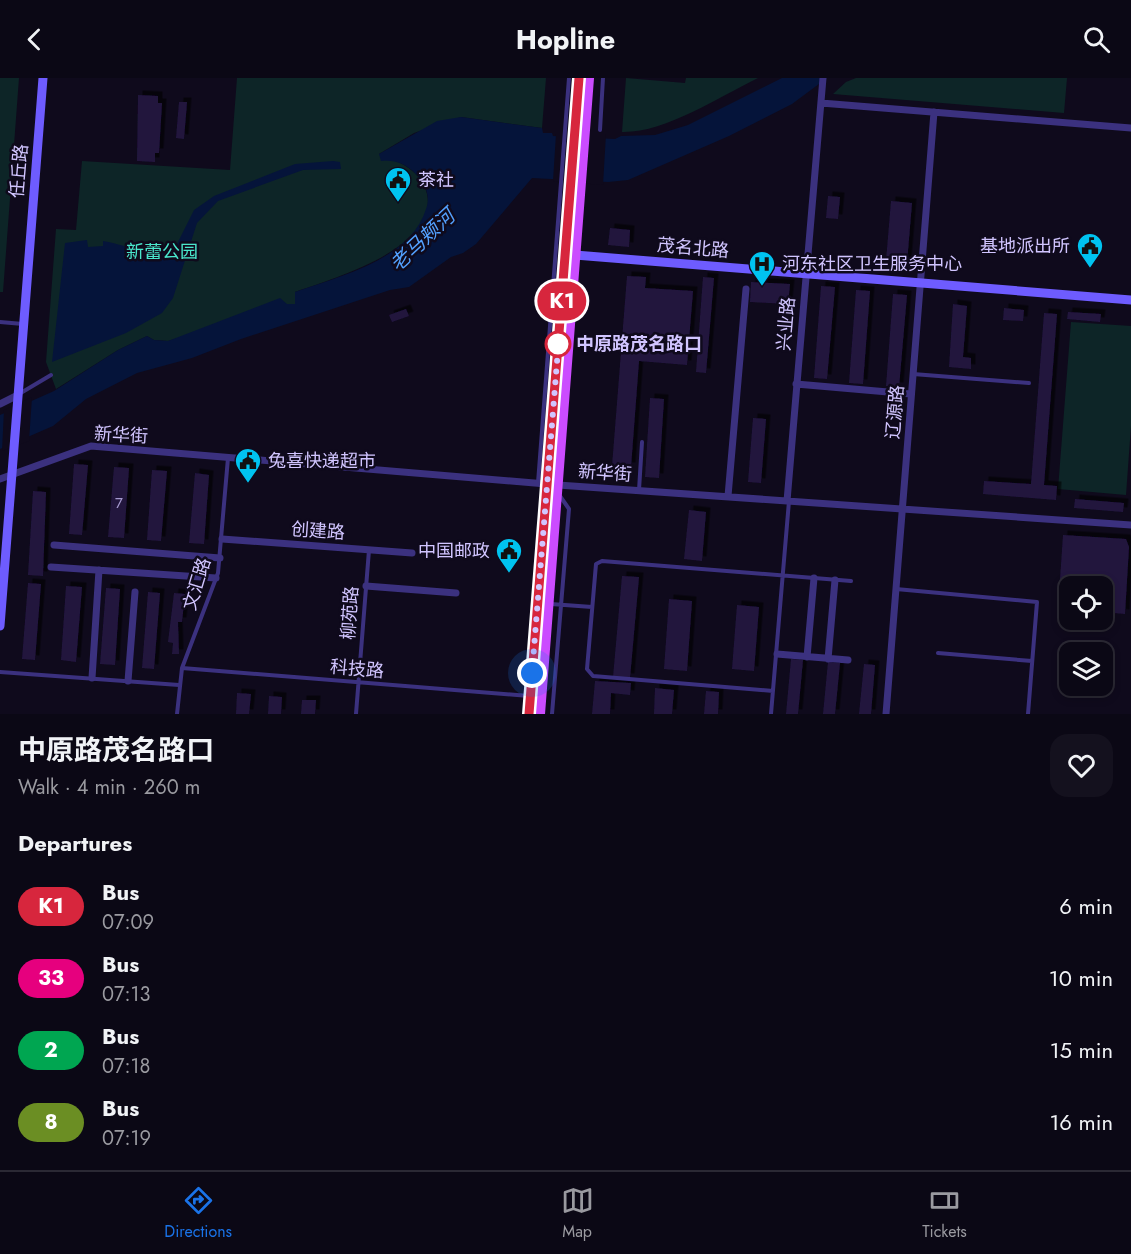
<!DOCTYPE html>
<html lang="en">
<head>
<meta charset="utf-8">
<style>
  :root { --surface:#0b0815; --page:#14111e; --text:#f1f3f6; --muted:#9a9aa0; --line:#2b2934; --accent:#1a73e8 }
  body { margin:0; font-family:Jost,"Noto Sans SC",sans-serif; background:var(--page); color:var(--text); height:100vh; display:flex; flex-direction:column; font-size:22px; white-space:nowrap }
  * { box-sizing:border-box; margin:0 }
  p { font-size:20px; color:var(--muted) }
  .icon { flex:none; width:33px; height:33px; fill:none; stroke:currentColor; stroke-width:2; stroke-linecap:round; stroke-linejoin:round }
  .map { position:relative; height:636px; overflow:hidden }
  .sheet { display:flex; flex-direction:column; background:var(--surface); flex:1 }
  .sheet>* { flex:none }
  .badge { padding:0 12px; border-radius:20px; font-size:21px; line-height:39px }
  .tools { position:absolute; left:1059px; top:498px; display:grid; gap:12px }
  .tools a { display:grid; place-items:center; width:54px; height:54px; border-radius:12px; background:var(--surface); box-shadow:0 3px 9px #0003,0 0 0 2px var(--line); font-size:30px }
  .you { position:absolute; width:30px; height:30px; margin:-15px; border:4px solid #fff; border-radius:50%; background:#1a73e8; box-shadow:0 0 0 9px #1a73e833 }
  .map>.badge { position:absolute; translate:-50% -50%; box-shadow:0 0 0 3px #fff }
  h2 { padding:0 18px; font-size:22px; line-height:54px }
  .round { display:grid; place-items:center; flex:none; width:63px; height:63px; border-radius:18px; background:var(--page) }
  .headline { display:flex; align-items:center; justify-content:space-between; height:102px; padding:0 18px }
  h1 { font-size:28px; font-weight:700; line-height:45px }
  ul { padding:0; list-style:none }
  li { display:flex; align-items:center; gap:18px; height:72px; padding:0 18px }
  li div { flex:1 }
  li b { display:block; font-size:22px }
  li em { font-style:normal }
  li .badge { min-width:66px; font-weight:700; text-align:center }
  header { display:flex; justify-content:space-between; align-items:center; height:78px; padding:0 18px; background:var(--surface); font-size:27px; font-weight:700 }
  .tabs { display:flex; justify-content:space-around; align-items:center; height:84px; border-top:2px solid var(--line); background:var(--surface); font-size:16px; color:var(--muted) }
  .tabs a { display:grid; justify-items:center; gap:3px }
  .tabs .active { color:var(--accent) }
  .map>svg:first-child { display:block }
  .green { fill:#0d2527 }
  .water { fill:#05143a }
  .pier { fill:#0f0a1c }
  .building { fill:#21153e; filter:url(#shadow) }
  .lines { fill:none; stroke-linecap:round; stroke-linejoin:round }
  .lane { stroke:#3b317f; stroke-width:4 }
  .street { stroke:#3b317f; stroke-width:7 }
  .secondary { stroke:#6e5cff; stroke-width:9 }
  .primary { stroke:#cb4cff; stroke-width:10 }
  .line-casing { stroke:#fff; stroke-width:14 }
  .line { stroke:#d7263d; stroke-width:9 }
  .walk { stroke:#d1c5ff; stroke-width:6; stroke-dasharray:0 10.8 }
  .stop-dot { fill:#fff; stroke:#d7263d; stroke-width:3 }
  .labels { text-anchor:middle; stroke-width:5; stroke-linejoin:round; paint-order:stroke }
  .number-label { font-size:15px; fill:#a599cf }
  .street-label { font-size:18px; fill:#d1c5ff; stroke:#0f0a1c }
  .poi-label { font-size:18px; fill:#d1c5ff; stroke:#0f0a1c; text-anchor:start }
  .park-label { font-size:18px; fill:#4ae6cc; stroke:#0f0a1c }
  .stop-label { font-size:18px; font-weight:bold; fill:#d1c5ff; stroke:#0f0a1c; text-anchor:start }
  .water-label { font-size:20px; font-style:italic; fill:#53a1ff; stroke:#0f0a1c }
</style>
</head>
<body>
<header><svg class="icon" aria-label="back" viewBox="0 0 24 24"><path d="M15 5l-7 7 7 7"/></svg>Hopline<svg class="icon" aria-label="search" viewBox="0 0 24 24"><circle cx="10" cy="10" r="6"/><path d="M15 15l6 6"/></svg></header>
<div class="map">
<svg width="1131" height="636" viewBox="0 0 1131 636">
  <defs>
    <filter id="shadow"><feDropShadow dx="4.5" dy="-4.5" stdDeviation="0" flood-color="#0009"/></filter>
  </defs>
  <rect width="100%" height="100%" fill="#0f0a1c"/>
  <path class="green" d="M0 0H19L3 214H0Z
    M237 0H546L542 50 461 39 414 55 379 76C399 83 422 93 427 116 439 170 332 201 295 214V226L168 263 154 262 147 258 118 272 56 311 46 284 56 151 76 152 82 83 230 92Z
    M626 0 685 5 686 0H758C719 19 665 55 622 54Z
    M856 0H1067L1064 35 833 16 846 4Z
    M1071 244 1131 248V348L1126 417 1058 411Z"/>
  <path class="water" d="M782 0H827L792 26 729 58 628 102 608 104 532 100 476 166 463 175 451 179 409 209 390 212 241 261 192 280 137 295 86 321 53 348 0 371V337L54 313 118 272 147 258 154 262 168 263 280 220 287 226H295V214C340 198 410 182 426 131 430 121 427 109 420 101 410 88 398 81 381 83L379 76 437 43 461 39 542 50 543 55H552L553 58 615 61 621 58 655 57 688 47Z
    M333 83 340 84 341 91 303 92 218 123 197 145 173 220 162 235 126 255 52 284 65 165 87 162 88 169 103 168V163C137 169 141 180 177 166L194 132 214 118 295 86Z"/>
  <path class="pier" d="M556 56H606L603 107 553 103Z
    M32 319 29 363 2 373 4 332Z"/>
  <path class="building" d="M138 17 158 18V25H162L159 75H155V84L137 83Z
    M179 24H187L184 61 176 60Z
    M828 118 840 119 838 141 826 140Z
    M891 123 912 125 907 185 886 183Z
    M610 150 630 152 629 169 608 167Z
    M627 198 646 199 645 210 693 213 687 287 639 283 631 389 612 388Z
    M703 199 714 200 706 295 696 294Z
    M751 204 790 206 788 226 750 224Z
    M821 208 835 209 827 301 814 300Z
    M856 212 870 213 863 306 849 305Z
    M893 216 907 217 899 309 886 308Z
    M953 226 967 228 963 279 971 280V291L949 289Z
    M1004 230 1024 232 1023 243 1003 242Z
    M406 231 409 238 392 244 389 237Z
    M1068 234 1101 236 1100 244 1067 241Z
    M1044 235 1057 236 1044 407 1057 408 1056 422 983 416 984 403 1031 406Z
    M650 320 664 321 659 400 645 399Z
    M753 340 766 341 761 405 748 404Z
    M74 386 88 387 82 457 69 456Z
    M114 389 129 390 124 460 108 459Z
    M152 392 167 393 161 463 147 462Z
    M195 395 209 397 204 466 189 465Z
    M33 413 46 414 43 498 28 497Z
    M1075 421 1124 425 1123 434 1074 430Z
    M689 432 706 434 702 483 684 481Z
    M1063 457 1126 461 1129 469 1125 536 1102 534V508H1070V532L1058 531Z
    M622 498 639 499 630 600 613 599Z
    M28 505 41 506 35 582 22 581Z
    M66 508 82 509 76 584 61 582Z
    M106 510 120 511 115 587 100 586Z
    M148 514 160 515 154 591 142 590Z
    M174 515 185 516 182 544H178L179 576H172L173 565 168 564Z
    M669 521 692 523 687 593 664 591Z
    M737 527 759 529 754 593 732 591Z
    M791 581 803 582 798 636H786Z
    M828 584 840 585 835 636H823Z
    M864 586 875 587 871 636H859Z
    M595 603 631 605 630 617 611 615 610 636H592Z
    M655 610 674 612 672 636H654Z
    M706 613 719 614 718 636H704Z
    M237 615 251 616 249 636H236Z
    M269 618 282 619 281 636H268Z
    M302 622H316L315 636H301Z"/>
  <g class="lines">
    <path class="lane" d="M600 52 603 0
      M0 244 23 246
      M913 296 1029 305
      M19 316 51 297
      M538 405 569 0
      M639 412 642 364
      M896 511 1037 524 1028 636
      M551 526 592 529
      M938 575 1032 583
      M182 590 529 618
      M0 594 179 607
      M773 613 593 598 587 591 596 486 602 483 851 503
      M177 636 182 590 218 495 228 380
      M356 636 369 472
      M552 636 569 431 560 418
      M771 636 789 423"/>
    <path class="street" d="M821 25 1131 50
      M796 306 911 316
      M0 326 18 317
      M0 401 91 368 558 407 1131 447
      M728 418 746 211
      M787 423 823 0
      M222 461 412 475
      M54 467 220 480
      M51 489 216 500
      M366 508 456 515
      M777 576 848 582
      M807 579 814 500
      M828 581 835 502
      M92 600 99 492
      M128 603 135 514
      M886 636 934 34"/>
    <path class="secondary" d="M575 177 1131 222
      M0 548 43 0"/>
    <path class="primary" d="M529 636 579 0
      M540 636 589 0"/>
  </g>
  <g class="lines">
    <g class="line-casing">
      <path id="line" d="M529 636 579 0"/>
    </g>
    <use href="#line" class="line"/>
    <path class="walk" d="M532 595 559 259 558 266"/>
  </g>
  <defs>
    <g id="civic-pin" transform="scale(1.35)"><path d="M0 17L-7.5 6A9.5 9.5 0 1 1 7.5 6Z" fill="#00c3f0" stroke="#0f0a1c"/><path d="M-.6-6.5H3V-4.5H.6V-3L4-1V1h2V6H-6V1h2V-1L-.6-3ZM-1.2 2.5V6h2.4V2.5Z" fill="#111"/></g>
    <g id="hospital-pin" transform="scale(1.35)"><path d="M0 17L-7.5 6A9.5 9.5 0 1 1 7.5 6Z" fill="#00c3f0" stroke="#0f0a1c"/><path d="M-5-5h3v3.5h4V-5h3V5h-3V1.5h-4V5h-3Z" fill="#111"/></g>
  </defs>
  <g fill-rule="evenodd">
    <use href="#civic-pin" x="398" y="102"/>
    <use href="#civic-pin" x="1090" y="168"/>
    <use href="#hospital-pin" x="762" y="186"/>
    <use href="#civic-pin" x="248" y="383"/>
    <use href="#civic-pin" x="509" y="473"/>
  </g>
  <circle class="stop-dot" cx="558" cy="266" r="12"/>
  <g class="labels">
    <g class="number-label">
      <text x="119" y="430">7</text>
    </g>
    <g class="street-label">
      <text transform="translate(19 93) rotate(-85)" y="6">任丘路</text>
      <text transform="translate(693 170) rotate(5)" y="6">茂名北路</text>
      <text transform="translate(786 246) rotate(-85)" y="6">兴业路</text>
      <text transform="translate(895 334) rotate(-85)" y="6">辽源路</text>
      <text transform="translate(121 357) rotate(3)" y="6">新华街</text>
      <text transform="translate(605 395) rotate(4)" y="6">新华街</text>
      <text transform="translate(318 453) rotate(4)" y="6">创建路</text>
      <text transform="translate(197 506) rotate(-73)" y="6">文汇路</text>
      <text transform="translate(350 535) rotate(-86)" y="6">柳苑路</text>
      <text transform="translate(357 591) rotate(5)" y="6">科技路</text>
    </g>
    <g class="poi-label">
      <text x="418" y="108">茶社</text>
      <text x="1070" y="174" text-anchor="end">基地派出所</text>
      <text x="782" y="192">河东社区卫生服务中心</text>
      <text x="268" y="389">兔喜快递超市</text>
      <text x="490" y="479" text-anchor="end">中国邮政</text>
    </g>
    <g class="park-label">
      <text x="162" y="180">新蕾公园</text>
    </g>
    <g class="stop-label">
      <text x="576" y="272">中原路茂名路口</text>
    </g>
    <g class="water-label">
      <text transform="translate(422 162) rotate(-43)" y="7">老马颊河</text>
    </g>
  </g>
</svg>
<div class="tools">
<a><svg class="icon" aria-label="locate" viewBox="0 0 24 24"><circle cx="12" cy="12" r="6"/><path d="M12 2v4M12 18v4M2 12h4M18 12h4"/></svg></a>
<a><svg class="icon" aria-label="layers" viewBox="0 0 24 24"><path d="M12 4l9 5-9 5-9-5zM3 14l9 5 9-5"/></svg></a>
</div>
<div class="you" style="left:532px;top:595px"></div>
<b class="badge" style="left:562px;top:223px;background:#d7263d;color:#fff">K1</b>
</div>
<section class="sheet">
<div class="headline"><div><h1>中原路茂名路口</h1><p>Walk · 4 min · 260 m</p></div><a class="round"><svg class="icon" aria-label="heart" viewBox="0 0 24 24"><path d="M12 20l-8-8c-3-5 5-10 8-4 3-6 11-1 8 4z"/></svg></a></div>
<h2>Departures</h2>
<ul>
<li><span class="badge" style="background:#d7263d;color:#fff">K1</span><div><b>Bus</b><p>07:09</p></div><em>6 min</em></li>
<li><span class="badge" style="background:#e6007e;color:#fff">33</span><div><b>Bus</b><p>07:13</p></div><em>10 min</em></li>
<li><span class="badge" style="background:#00a651;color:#fff">2</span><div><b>Bus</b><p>07:18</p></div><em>15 min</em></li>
<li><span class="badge" style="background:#6b8e23;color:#fff">8</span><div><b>Bus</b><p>07:19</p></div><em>16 min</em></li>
</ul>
</section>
<nav class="tabs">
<a class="active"><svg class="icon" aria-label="directions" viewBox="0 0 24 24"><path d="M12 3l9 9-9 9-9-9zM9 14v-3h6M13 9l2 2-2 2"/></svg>Directions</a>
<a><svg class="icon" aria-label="map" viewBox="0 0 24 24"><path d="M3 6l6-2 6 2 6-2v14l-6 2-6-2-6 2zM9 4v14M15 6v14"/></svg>Map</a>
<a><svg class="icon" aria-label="tickets" viewBox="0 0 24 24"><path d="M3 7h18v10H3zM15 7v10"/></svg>Tickets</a>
</nav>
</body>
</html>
